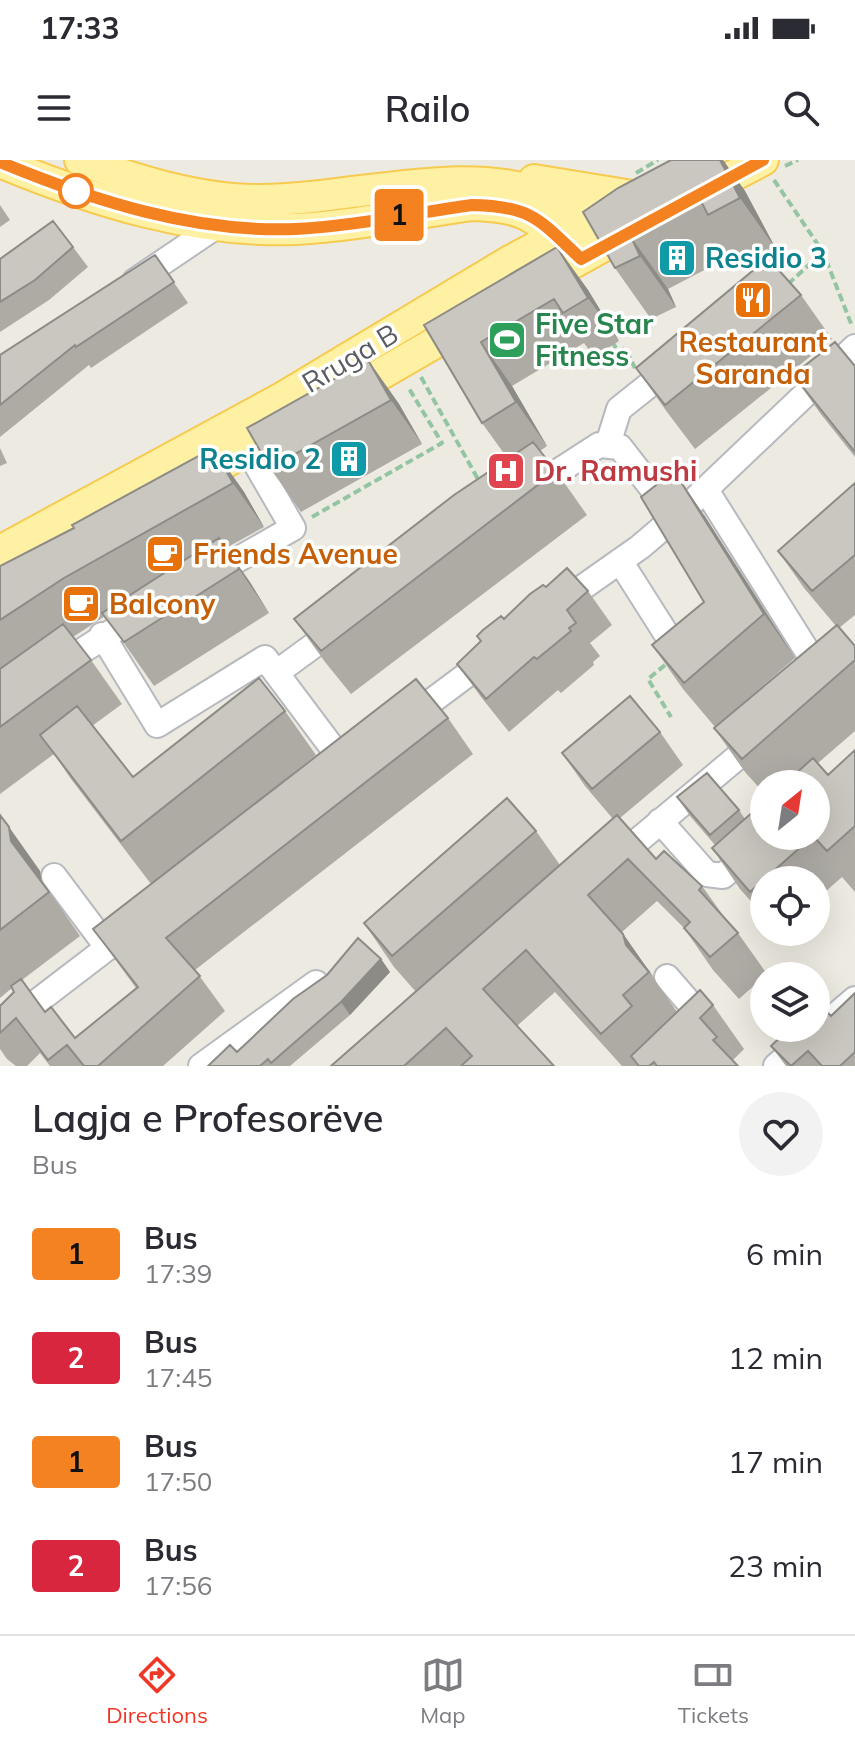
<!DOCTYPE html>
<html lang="en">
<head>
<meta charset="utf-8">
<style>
  :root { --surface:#fff; --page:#f2f2f3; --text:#2b2b33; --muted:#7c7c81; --line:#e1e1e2; --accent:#f03624 }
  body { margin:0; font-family:Mulish,sans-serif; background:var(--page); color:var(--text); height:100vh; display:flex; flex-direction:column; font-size:30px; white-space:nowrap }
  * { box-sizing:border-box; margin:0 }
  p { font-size:26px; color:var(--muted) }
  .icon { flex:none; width:44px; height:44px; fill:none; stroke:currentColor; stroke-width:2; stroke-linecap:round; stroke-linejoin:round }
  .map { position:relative; height:906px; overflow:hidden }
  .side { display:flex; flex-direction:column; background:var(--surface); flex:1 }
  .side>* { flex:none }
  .badge { padding:0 16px; border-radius:6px; font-size:28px; line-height:52px }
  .needle { width:52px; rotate:30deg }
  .controls { position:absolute; left:750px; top:610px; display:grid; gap:16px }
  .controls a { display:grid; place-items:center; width:80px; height:80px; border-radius:50%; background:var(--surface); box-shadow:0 8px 32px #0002; font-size:40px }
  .map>.badge { position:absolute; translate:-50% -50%; box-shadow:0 0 0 4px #fff }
  .round { display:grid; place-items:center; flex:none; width:84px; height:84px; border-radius:42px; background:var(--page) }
  .overview { display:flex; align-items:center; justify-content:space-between; height:136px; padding:0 32px }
  h1 { font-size:38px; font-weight:600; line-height:60px }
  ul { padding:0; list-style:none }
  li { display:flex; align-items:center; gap:24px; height:104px; padding:0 32px }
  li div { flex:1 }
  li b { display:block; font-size:30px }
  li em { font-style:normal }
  li .badge { min-width:88px; font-weight:700; text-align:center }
  .status { display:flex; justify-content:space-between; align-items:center; height:56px; padding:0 40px; background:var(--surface); direction:ltr }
  .status svg { height:22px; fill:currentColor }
  header { display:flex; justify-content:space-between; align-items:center; height:104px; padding:0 32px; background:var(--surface); font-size:36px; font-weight:600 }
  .tabs { display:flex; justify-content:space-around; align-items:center; height:112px; border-top:2px solid var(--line); background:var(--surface); font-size:22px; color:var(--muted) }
  .tabs a { display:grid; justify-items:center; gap:4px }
  .tabs .selected { color:var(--accent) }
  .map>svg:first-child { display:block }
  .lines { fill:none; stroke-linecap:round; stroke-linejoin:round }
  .minor-casing { stroke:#b6b9be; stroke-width:28 }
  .major-casing { stroke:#f7ca50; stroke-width:34 }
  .path { stroke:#93c5a2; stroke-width:4; stroke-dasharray:8 4; stroke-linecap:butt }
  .minor { stroke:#fff; stroke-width:24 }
  .major { stroke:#fff1a4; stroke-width:30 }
  .wall { fill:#aeaba5 }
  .shaded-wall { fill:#8d8b86 }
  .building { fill:#cac7c0; stroke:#8d8b86; stroke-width:2 }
  .line-casing { stroke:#fff; stroke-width:18 }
  .line { stroke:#f58220; stroke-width:12 }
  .stop-dot { fill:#fff; stroke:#f58220; stroke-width:4 }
  .labels { text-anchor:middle; stroke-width:7; stroke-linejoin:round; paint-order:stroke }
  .culture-label { font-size:28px; font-weight:bold; fill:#0d838f; stroke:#fff; text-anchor:start }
  .leisure-label { font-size:28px; font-weight:bold; fill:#27864d; stroke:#fff; text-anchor:start }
  .food-label { font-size:28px; font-weight:bold; fill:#c56008; stroke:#fff; text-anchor:start }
  .street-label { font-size:28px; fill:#595d62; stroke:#fff }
  .health-label { font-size:28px; font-weight:bold; fill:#be3a42; stroke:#fff; text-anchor:start }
</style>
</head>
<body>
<div class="status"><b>17:33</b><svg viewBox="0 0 49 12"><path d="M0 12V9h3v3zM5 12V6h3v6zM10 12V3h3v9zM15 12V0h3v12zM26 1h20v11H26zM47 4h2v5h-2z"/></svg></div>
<header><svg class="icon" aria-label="menu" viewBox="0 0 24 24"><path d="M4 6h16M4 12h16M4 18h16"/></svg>Railo<svg class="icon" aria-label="search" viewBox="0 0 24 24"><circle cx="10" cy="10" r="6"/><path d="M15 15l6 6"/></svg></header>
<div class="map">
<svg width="855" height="906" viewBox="0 0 855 906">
  <rect width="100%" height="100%" fill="#edeae1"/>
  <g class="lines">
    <g class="minor-casing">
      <path id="minor" d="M135 121 215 67
        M608 284 619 249 673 206
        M531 329 599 285 620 287 672 354
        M706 330 824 518
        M620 401 679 494
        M207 417 293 368 248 290
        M559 444 640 387 687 347 855 187
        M102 475 157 565 265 498 346 606
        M276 513 339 467
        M0 543 140 454
        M409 558 492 496
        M660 661 707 714 723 716 768 676
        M616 699 759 579
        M54 716 108 788
        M667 817 711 868 669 906
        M0 870 132 769
        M201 906 316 823
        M776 906 855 839"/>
    </g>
    <g class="major-casing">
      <path id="major" d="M80 0C135 20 198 40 258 40 348 41 472 0 554 39 569 47 583 61 596 73
        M0 2C94 41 194 73 296 69 355 66 414 53 472 45 521 46 534 55 568 87
        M534 20 632 36
        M698 34 763 0
        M533 125 638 67
        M343 236 471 162
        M190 322 291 266
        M0 391 280 239 510 101 622 41"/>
    </g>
    <path class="path" d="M785 6 798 0
      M636 13 658 0
      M774 20 823 92 852 166
      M788 124 823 92
      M612 181 618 192 625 188 635 208
      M421 217 479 321
      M312 357 442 283 408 227
      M665 505 648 519 671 557"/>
    <use href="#minor" class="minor"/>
    <use href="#major" class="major"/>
  </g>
  <path class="wall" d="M671 0H723L745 31 776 89 744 106 735 94 668 129 676 147 651 159 615 108Z
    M0 45 10 60 0 67Z
    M73 87 88 107 49 140 0 172V99Z
    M557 87 588 130 619 181 594 197 584 183 512 226 547 286 540 291 556 311 587 355 351 534 325 502 294 459 508 299 482 263 424 165Z
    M155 95 188 143 91 208 89 205 0 277V195Z
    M801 135 832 179 695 289 667 252 636 208Z
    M368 200 399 244 422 284 301 352 270 308Z
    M855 206V297L820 253 793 215Z
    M0 288 7 303 0 306Z
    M213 288 244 332 264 367 226 388 269 453 154 526 105 456 73 477 91 500 122 544 92 566 133 617 285 551 316 595 219 672 448 558 473 594 195 810 225 851 163 906H50L40 893 27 906H16L7 899 0 889V846L14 832 12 828 0 838V655L40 711 42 721 80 776 22 820 45 852 75 878 136 828 93 769 151 724 71 619 54 594 0 634V406L74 368Z
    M855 323V455L839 468 855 486V571L818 603 828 615 855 590V732L842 717 816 740V720H764V756L740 729 712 688 715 685 690 656 677 637 739 650 745 659 816 624H764V633L745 612 714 568 836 466 804 428 778 391Z
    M704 355 795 498 715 567 683 529 652 485 704 442Z
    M546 427 588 431 612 465 590 483 600 496 593 502 594 505 561 533 558 530 509 572 481 537 457 504 504 459Z
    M660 572 683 605 620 658 656 699 702 726 725 758 738 773 767 814 739 839 713 810 684 768 657 741 622 772 677 852 713 845 744 889 733 900 738 906H622L555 832 517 866 554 906H331L416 832 394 807 364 763 536 671 560 705 613 659 585 626 562 593Z
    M381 799 390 812 350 855 290 906H208L237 892 327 815Z
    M855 833V906H786L771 886 831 856Z"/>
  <path class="shaded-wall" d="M720 0H723L745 31 776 89 740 38Z
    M631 77 668 129 676 147 640 96Z
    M557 87 588 130 619 181 588 138Z
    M481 182 512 226 547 286 516 242Z
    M368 200 399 244 422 284 391 240Z
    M213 288 244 332 264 367 233 323Z
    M674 311 704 355 795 498 764 454Z
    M219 378 250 422 269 453 239 409Z
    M9 667 40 711 42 725 11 681Z
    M623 774 652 815 653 817 626 785Z
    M381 799 390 812 350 855 341 842Z"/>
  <path class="building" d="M671 0H720L740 38 708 55 701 41 631 77 640 96 615 108 583 52 618 28Z
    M53 61 73 87 35 120 0 142V99Z
    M557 87 588 138 563 153 554 139 481 182 516 242 482 263 424 165Z
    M155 95 174 122 76 187 75 185 0 245V195Z
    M768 98 801 135 665 245 636 208Z
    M835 182 855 206V292L793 215Z
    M368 200 391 240 270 308 247 268Z
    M533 282 556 311 321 491 294 459 454 335Z
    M213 288 233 323 64 418 0 460V406L74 368 72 365Z
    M674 311 764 454 684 523 652 485 704 442 641 337Z
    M855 323V395L812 431 778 391Z
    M219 378 239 409 124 482 102 453Z
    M567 408 588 431 567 450 576 463 569 468 571 471 537 499 534 497 486 539 457 504 481 481 477 476 483 470 501 456 504 459 530 434 543 425 546 427Z
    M63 464 91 500 0 567V509Z
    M837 465 855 486V500L742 599 714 568Z
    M259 518 285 551 121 681 40 575 77 546 133 617Z
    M416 519 448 558 166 778 200 816 98 906H84L67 885 48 900 16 858 0 873V846L14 832 11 826 21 819 45 852 51 847 75 878 138 827 93 769Z
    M630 536 660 572 592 629 562 593Z
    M855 590V666L827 691 813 676H816V624H784L813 598 828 615Z
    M707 613 739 650 710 675 677 637Z
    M507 638 536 671 392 796 364 763Z
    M764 642V676H813L750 732 712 688Z
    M0 655 9 667 11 681 49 732 0 770Z
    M617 655 656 699 664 691 702 726 699 730 738 773 710 797 684 768 690 762 628 699 588 735 623 774 626 785 649 812 623 835 632 846 601 874 526 790 483 829 554 906H461L472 896 446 868 404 906H331Z
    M358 778 381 799 341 842 271 903 268 899 260 906H208L230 885 237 892 293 839 327 815Z
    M700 830 713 845 700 858 717 877 713 880 738 906H657L654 902 649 906H639L631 896Z
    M855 833V892L840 906H822L808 891 791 906 771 886 790 868H816V843L818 842 831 856Z"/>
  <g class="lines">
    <g class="line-casing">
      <path id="line" d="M0 2C94 41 194 73 296 69 355 66 414 53 472 45 532 46 540 60 581 99L763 0"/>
    </g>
    <use href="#line" class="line"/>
  </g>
  <defs>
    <g id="building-square" transform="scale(2)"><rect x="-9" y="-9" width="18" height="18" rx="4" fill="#0f9aa8" stroke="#fff"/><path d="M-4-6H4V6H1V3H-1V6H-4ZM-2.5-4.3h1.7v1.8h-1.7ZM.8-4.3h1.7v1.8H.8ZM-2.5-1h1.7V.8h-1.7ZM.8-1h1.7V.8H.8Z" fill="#fff"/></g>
    <g id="restaurant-square" transform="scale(2)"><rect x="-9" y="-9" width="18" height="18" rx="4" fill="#e8710a" stroke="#fff"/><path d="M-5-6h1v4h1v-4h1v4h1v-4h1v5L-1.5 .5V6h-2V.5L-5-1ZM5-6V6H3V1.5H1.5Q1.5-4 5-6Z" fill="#fff"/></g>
    <g id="stadium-square" transform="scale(2)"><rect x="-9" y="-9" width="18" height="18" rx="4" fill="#2e9e5b" stroke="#fff"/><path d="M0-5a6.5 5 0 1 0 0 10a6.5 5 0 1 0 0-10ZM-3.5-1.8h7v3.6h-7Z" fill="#fff"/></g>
    <g id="hospital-square" transform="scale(2)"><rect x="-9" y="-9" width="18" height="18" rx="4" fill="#e0444e" stroke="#fff"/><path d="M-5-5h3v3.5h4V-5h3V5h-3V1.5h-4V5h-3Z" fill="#fff"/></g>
    <g id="cafe-square" transform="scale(2)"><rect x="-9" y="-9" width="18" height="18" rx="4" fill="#e8710a" stroke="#fff"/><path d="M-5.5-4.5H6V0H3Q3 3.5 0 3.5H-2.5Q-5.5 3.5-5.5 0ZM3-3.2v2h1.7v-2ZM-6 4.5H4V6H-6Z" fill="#fff"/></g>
  </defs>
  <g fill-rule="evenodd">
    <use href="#building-square" x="677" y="98"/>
    <use href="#restaurant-square" x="753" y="140"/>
    <use href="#stadium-square" x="507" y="180"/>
    <use href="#building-square" x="349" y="299"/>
    <use href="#hospital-square" x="506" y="311"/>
    <use href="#cafe-square" x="165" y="394"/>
    <use href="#cafe-square" x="81" y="444"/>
  </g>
  <circle class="stop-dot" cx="76" cy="31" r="16"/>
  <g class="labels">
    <g class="culture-label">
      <text x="705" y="108">Residio 3</text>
      <text x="321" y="309" text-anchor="end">Residio 2</text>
    </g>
    <g class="leisure-label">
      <text x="535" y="174">Five Star<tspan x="535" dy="32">Fitness</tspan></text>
    </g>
    <g class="food-label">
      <text x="753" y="192" text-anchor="middle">Restaurant<tspan x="753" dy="32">Saranda</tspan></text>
      <text x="193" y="404">Friends Avenue</text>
      <text x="109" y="454">Balcony</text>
    </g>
    <g class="street-label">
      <text transform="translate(350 198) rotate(-31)" y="10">Rruga B</text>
    </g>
    <g class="health-label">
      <text x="534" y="321">Dr. Ramushi</text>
    </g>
  </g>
</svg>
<div class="controls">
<a><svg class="needle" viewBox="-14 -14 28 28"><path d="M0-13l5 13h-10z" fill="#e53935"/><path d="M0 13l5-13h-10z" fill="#7c7c81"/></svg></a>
<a><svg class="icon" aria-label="locate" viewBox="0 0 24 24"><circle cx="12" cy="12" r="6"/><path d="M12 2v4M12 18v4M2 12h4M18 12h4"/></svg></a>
<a><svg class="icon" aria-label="layers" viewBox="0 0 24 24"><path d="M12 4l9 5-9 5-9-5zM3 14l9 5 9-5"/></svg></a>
</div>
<b class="badge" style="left:399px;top:55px;background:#f58220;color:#111">1</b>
</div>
<section class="side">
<div class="overview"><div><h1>Lagja e Profesorëve</h1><p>Bus</p></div><a class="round"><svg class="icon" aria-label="heart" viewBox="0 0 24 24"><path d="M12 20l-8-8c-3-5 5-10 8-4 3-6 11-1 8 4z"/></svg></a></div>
<ul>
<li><span class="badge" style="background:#f58220;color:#111">1</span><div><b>Bus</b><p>17:39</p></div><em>6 min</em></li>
<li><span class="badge" style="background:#d7263d;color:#fff">2</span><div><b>Bus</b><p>17:45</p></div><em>12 min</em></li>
<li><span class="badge" style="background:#f58220;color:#111">1</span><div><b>Bus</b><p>17:50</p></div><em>17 min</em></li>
<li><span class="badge" style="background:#d7263d;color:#fff">2</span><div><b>Bus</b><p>17:56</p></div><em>23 min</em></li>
</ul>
</section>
<nav class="tabs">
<a class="selected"><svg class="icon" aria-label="directions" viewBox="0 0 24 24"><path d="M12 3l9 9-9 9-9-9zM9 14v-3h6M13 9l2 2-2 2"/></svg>Directions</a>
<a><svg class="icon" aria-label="map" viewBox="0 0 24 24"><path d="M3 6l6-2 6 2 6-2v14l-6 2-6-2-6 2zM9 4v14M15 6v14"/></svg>Map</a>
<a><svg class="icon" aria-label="tickets" viewBox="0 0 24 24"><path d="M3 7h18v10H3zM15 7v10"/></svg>Tickets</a>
</nav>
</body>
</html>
